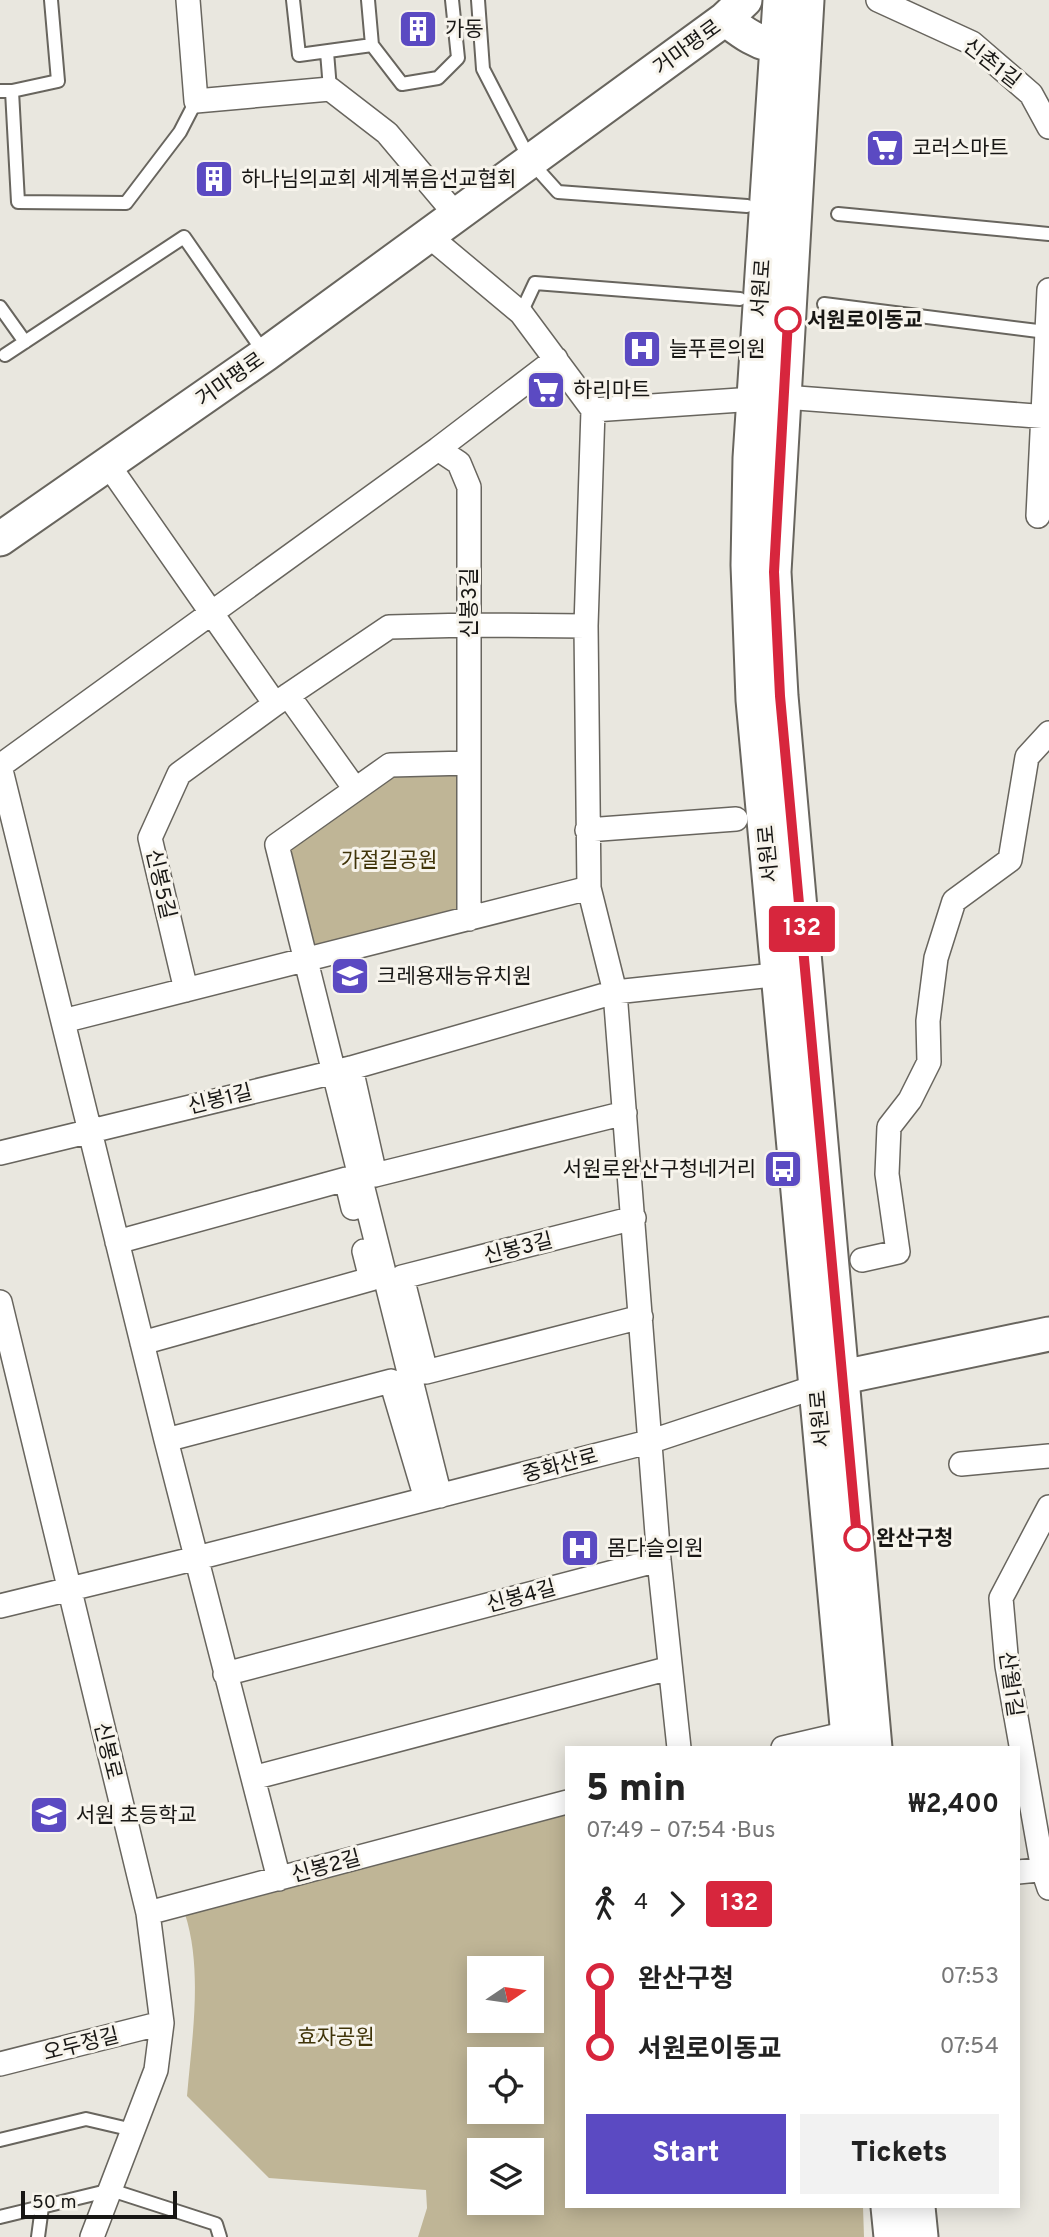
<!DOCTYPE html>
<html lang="en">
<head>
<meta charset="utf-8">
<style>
  :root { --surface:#fff; --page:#f2f2f2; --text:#222; --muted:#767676; --accent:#5b4ac2 }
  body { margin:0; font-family:Overpass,"Noto Sans KR",sans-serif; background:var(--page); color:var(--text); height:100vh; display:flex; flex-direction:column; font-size:26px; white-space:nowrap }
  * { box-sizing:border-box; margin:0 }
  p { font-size:23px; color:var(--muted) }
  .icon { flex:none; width:38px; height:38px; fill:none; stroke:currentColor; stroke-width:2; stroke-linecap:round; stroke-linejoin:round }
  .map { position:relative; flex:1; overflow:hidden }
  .sheet { position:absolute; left:565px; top:1746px; width:455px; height:462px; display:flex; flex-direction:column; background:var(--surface); border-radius:0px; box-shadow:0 4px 18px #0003 }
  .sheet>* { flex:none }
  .badge { padding:0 14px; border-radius:5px; font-size:24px; line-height:46px }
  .needle { width:46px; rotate:77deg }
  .fabs { position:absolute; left:467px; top:1956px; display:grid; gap:14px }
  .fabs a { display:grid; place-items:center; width:77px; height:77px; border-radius:0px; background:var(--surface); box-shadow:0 4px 18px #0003; font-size:35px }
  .scale { position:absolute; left:21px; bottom:18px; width:156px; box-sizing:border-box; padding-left:7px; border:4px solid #181715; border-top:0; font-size:19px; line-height:24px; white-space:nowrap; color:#181715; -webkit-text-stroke:5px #f7f4ec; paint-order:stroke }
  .map>.badge { position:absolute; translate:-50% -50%; box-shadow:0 0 0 4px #fff }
  .legs { display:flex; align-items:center; gap:10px; height:77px; padding:0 21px; font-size:23px }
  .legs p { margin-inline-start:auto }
  .summary { display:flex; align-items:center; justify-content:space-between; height:119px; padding:0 21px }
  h1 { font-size:38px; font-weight:800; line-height:52px }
  .button { display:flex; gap:14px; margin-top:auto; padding:14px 21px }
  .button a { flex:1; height:80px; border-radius:0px; background:var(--accent); color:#fff; font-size:28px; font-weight:800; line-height:80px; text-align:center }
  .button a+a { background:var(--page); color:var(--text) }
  ul { padding:0 21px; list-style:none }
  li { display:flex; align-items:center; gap:24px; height:70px; font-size:26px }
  li i { display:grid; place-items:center; width:10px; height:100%; margin:0 9px; background:currentColor }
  li i::after { content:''; width:18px; height:18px; margin:-9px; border:5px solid; border-radius:50%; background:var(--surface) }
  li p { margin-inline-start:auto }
  li:first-child i { background:linear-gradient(#0000 50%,currentColor 0) }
  li:last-child i { background:linear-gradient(currentColor 50%,#0000 0) }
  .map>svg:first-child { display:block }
  .green { fill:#bfb596; fill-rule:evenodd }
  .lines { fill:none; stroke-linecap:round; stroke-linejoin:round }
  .lane-casing { stroke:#68655e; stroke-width:16 }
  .street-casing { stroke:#68655e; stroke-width:26 }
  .secondary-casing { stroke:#68655e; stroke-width:37 }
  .lane { stroke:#fff; stroke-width:12 }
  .street { stroke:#fff; stroke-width:23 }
  .secondary { stroke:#fff; stroke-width:33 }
  .line-1-casing { stroke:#fff; stroke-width:16 }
  .line-1 { stroke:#d7263d; stroke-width:10 }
  .stop-1-dot { fill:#fff; stroke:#d7263d; stroke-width:3.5 }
  .labels { text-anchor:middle; stroke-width:6; stroke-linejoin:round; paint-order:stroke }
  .poi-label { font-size:21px; fill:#181715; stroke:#f7f4ec; text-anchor:start }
  .street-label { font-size:21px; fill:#181715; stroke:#f7f4ec }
  .stop-label { font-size:21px; font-weight:bold; fill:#181715; stroke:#f7f4ec; text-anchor:start }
  .park-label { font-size:21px; fill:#403409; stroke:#f7f4ec }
</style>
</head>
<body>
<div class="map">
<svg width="1049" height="2237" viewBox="0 0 1049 2237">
  <rect width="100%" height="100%" fill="#e9e7df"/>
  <path class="green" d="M469 763V919L307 961 277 845 390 765Z
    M567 1809V2207H863L864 2237H418L427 2208 426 2190 269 2178 187 2096C192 2038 203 1970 185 1914ZM480 1969H532V2021H480ZM480 2060H532V2112H480ZM480 2151H532V2203H480Z"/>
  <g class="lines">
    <g class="lane-casing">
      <path id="lane" d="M293 0 299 55 372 45 368 0
        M478 0 483 69 531 162 558 192 747 206
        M372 45 402 84 438 78 458 58 452 0
        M327 52 330 89
        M0 91H12L58 81 51 0
        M12 91 18 202 126 203 180 132 196 101
        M838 214 1049 234
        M824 304 1046 332
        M0 307 25 342
        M521 313 535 283 740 299
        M5 355 184 237 265 354
        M0 2140 86 2119 133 2130
        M0 2217 111 2190 216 2224 220 2237
        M38 2237 42 2207"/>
    </g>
    <g class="street-casing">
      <path id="street" d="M188 0 196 101 330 89 387 133 457 216
        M878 0 972 43 1031 94 1049 127
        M429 236 521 313 593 410 586 626 589 888 615 992 659 1560 679 1748
        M593 410 784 397 1049 417
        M438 449 459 463 469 487V919
        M107 463 275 704
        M1038 516 1049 290
        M288 695 355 789
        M0 766 166 1440 279 1879
        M0 766 438 449 556 359
        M587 830 736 819
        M186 990 150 838 179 774 275 704 389 627 469 625 586 626
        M63 1021 589 888
        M351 1068 375 1175 625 1113
        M0 1153 351 1068 615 992 792 973
        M634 1218 402 1277 426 1372 641 1317
        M117 1242 346 1179 353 1208
        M862 1260 898 1252 887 1174 889 1127 910 1100 929 1062 928 1021 936 958 954 901 1010 860 1027 757 1049 733
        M0 1302 148 1913 162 2023 156 2070 92 2237
        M142 1343 371 1279 364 1251
        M166 1440 391 1381 424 1492
        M961 1464 1049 1456
        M440 1496 277 845 390 765 469 763
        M1049 1507 1001 1598 1007 1666 1043 1870 1049 1888
        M0 1606 197 1558 652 1441 827 1383
        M225 1674 659 1560
        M783 1748 839 1735
        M253 1778 670 1668
        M1018 1872 1049 1869
        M148 1913 567 1802
        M0 2064 162 2023"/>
    </g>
    <g class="secondary-casing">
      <path id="secondary" d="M780 0 750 458 748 565 753 700 849 1748
        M807 0 774 572 781 696 875 1748
        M725 19C741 31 757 44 777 46
        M0 539 266 354 725 19 745 0
        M843 1377 1049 1334
        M888 2207 891 2237
        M918 2207 921 2237"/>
    </g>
    <use href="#lane" class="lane"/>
    <use href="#street" class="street"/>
    <use href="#secondary" class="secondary"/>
  </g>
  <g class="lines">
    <g class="line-1-casing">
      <path id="line-1" d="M788 320 774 572 780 696 857 1538"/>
    </g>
    <use href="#line-1" class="line-1"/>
  </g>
  <defs>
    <g id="building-square" transform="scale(2.0125)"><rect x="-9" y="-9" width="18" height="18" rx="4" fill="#5b4ac2" stroke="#f7f4ec"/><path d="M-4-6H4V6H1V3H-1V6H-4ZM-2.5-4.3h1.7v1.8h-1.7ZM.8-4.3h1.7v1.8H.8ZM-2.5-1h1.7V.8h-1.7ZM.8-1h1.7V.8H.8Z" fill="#fff"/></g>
    <g id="supermarket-square" transform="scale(2.0125)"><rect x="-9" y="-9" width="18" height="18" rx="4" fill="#5b4ac2" stroke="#f7f4ec"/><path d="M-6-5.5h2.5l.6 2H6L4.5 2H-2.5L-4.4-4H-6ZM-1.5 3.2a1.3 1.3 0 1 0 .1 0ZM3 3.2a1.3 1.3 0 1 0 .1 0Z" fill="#fff"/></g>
    <g id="hospital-square" transform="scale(2.0125)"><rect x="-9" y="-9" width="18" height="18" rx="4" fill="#5b4ac2" stroke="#f7f4ec"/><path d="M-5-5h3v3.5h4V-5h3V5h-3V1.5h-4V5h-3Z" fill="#fff"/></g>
    <g id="school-square" transform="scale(2.0125)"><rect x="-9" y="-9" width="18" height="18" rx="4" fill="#5b4ac2" stroke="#f7f4ec"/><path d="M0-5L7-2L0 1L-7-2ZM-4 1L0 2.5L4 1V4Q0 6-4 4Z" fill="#fff"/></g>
    <g id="bus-square" transform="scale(2.0125)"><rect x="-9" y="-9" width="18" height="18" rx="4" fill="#5b4ac2" stroke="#f7f4ec"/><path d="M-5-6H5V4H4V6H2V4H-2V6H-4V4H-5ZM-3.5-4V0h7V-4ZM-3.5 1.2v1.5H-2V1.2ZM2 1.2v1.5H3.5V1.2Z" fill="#fff"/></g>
  </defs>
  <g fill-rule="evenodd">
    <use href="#building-square" x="418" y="29"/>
    <use href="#supermarket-square" x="885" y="148"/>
    <use href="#building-square" x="214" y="179"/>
    <use href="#hospital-square" x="642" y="349"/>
    <use href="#supermarket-square" x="546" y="390"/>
    <use href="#school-square" x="350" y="976"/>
    <use href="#bus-square" x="783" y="1169"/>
    <use href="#hospital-square" x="580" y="1548"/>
    <use href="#school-square" x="49" y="1815"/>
  </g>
  <g class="stop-1-dot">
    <circle cx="788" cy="320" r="12"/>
    <circle cx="857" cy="1538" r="12"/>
  </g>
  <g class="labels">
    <g class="poi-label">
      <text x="445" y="36">가동</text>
      <text x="912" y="155">코러스마트</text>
      <text x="241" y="186">하나님의교회 세계볶음선교협회</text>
      <text x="669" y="356">늘푸른의원</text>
      <text x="573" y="397">하리마트</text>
      <text x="377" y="983">크레용재능유치원</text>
      <text x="756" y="1176" text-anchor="end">서원로완산구청네거리</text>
      <text x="607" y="1555">몸다슬의원</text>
      <text x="76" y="1822">서원 초등학교</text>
    </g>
    <g class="street-label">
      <text transform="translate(687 47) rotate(-36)" y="7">거마평로</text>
      <text transform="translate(992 63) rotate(38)" y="7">신촌1길</text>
      <text transform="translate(761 288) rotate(-86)" y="7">서원로</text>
      <text transform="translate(230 379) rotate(-35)" y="7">거마평로</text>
      <text transform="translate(469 603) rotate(-90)" y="7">신봉3길</text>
      <text transform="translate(768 854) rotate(-95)" y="7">서원로</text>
      <text transform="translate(161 884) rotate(77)" y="7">신봉5길</text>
      <text transform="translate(220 1099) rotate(-14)" y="7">신봉1길</text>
      <text transform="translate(518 1248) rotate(-14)" y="7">신봉3길</text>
      <text transform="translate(820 1419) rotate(-95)" y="7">서원로</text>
      <text transform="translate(560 1465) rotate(-15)" y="7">중화산로</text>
      <text transform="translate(521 1596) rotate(-15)" y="7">신봉4길</text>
      <text transform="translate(1011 1684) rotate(82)" y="7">산월1길</text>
      <text transform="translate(108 1751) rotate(76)" y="7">신봉로</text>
      <text transform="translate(326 1866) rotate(-15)" y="7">신봉2길</text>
      <text transform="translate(81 2044) rotate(-14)" y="7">오두정길</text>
    </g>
    <g class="stop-label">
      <text x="807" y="327">서원로이동교</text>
      <text x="876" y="1545">완산구청</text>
    </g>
    <g class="park-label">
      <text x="389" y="867">가절길공원</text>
      <text x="336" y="2044">효자공원</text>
    </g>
  </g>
</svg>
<div class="fabs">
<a><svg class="needle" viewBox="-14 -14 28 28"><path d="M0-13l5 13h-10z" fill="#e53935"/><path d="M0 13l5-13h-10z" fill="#767676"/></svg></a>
<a><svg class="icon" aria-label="locate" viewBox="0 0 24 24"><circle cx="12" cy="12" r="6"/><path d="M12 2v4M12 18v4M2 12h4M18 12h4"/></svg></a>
<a><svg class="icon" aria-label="layers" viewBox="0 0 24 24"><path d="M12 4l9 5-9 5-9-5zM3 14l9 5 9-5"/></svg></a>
</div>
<div class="scale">50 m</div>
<b class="badge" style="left:802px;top:929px;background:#d7263d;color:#fff">132</b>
<section class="sheet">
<div class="summary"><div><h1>5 min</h1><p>07:49 – 07:54 · Bus</p></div><b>₩2,400</b></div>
<div class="legs"><svg class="icon" aria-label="walk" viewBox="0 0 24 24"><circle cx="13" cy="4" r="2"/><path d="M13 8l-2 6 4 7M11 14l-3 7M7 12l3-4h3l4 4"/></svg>4<svg class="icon" aria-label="forward" viewBox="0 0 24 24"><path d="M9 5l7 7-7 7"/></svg><b class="badge" style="background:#d7263d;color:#fff">132</b></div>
<ul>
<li><i style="color:#d7263d"></i><b>완산구청</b><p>07:53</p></li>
<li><i style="color:#d7263d"></i><b>서원로이동교</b><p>07:54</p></li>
</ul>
<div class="button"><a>Start</a><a>Tickets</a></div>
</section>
</div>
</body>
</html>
